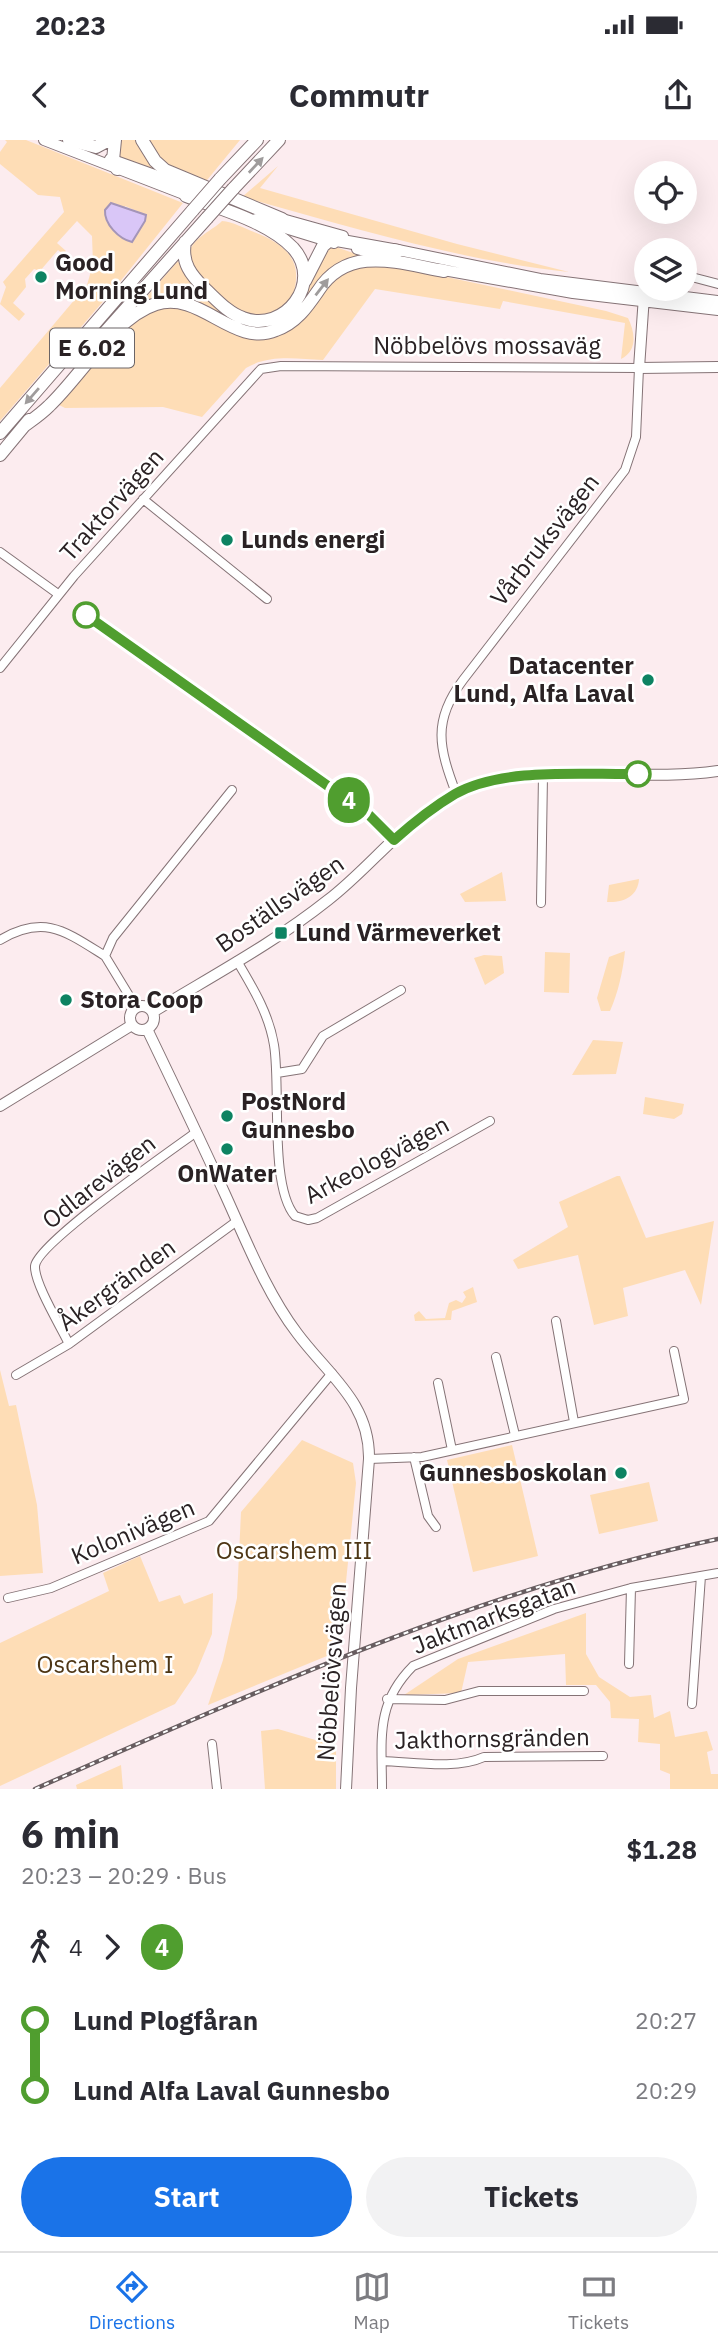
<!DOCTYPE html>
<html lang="en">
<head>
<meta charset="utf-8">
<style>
  :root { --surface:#fff; --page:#f2f2f3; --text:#2b2b33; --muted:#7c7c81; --line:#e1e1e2; --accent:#1a73e8 }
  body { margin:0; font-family:"IBM Plex Sans",sans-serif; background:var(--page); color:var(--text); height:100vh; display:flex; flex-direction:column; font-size:26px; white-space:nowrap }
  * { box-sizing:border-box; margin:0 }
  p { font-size:23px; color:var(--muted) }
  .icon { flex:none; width:38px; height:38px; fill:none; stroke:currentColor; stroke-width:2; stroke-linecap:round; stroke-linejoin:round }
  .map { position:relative; height:1649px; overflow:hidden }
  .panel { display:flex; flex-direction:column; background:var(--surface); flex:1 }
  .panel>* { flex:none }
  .badge { padding:0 14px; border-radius:23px; font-size:24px; line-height:46px }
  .fabs { position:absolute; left:634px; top:21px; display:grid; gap:14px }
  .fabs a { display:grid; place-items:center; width:63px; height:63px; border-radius:50%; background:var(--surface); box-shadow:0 7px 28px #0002; font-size:35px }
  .map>.badge { position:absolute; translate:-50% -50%; box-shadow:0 0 0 4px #fff }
  .legs { display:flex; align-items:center; gap:10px; height:77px; padding:0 21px; font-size:23px }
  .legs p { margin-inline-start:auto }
  .head { display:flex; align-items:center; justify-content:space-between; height:119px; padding:0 21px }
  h1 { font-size:38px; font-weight:700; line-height:52px }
  .primary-button { display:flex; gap:14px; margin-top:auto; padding:14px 21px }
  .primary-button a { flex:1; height:80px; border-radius:42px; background:var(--accent); color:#fff; font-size:28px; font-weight:700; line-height:80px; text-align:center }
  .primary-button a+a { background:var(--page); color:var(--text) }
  ul { padding:0 21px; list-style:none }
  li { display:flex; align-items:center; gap:24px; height:70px; font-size:26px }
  li i { display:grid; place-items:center; width:10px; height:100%; margin:0 9px; background:currentColor }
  li i::after { content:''; width:18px; height:18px; margin:-9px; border:5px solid; border-radius:50%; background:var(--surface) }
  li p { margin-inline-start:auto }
  li:first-child i { background:linear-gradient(#0000 50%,currentColor 0) }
  li:last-child i { background:linear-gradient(currentColor 50%,#0000 0) }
  .status { display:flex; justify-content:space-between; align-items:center; height:49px; padding:0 35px; background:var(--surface); direction:ltr }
  .status svg { height:19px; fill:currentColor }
  header { display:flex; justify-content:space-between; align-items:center; height:91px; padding:0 21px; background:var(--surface); font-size:32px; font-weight:700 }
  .tabs { display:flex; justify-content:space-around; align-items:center; height:98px; border-top:2px solid var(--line); background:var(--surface); font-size:19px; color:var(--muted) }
  .tabs a { display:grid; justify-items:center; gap:4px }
  .tabs .selected { color:var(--accent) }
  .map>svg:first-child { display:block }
  .green { fill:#feddb6; fill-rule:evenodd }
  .water { fill:#d9c6f7; stroke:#a495b8; stroke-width:2 }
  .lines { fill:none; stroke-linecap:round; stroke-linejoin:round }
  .street-casing { stroke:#857376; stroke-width:10 }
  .secondary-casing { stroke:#857376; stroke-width:12 }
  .primary-casing { stroke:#857376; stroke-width:14 }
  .street { stroke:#fff; stroke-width:8 }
  .secondary { stroke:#fff; stroke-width:10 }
  .primary { stroke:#fff; stroke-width:12 }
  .rail-casing { stroke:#685d60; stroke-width:4.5 }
  .rail { stroke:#fff; stroke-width:2; stroke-dasharray:5; stroke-linecap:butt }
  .primary-bridge-casing { stroke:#857376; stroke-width:14; stroke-linecap:butt }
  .primary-bridge { stroke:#fff; stroke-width:12 }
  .oneway { fill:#9f9c9c }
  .line-1-casing { stroke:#fff; stroke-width:16 }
  .line-1 { stroke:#509e2f; stroke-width:10 }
  .poi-dot { fill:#0d8362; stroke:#fff; stroke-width:2.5 }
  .stop-1-dot { fill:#fff; stroke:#509e2f; stroke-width:3.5 }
  .labels { text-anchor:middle; stroke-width:5; stroke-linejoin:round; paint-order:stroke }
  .shield { fill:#fff; stroke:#6a6466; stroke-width:2 }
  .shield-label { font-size:23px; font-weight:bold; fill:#2a2224 }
  .poi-label { font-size:24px; font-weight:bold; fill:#2a2224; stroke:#fff; text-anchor:start }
  .street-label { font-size:24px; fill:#2a2224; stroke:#fff }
  .park-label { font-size:24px; fill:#4e3615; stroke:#fff }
</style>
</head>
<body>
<div class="status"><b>20:23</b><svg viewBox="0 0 49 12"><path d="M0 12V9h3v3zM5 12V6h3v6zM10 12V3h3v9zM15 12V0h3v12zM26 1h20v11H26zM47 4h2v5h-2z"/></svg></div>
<header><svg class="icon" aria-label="back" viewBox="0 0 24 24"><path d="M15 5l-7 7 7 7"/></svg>Commutr<svg class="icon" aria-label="share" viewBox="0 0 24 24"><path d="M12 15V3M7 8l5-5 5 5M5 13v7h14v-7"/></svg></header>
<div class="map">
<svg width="718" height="1649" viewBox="0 0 718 1649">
  <rect width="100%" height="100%" fill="#fcecef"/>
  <path class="green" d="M5 0H26L183 63 119 143 0 281V248L87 145 93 124 92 96 77 81 57 103 66 111 63 114 58 110 40 131 34 129 25 139 26 147 13 163 25 174 19 181 0 164 6 147 3 142 64 72 60 57 38 55 0 24V12L7 2ZM125 66 139 72 143 85 130 102 118 95Z
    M119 0H137L164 33 117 18Z
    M147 0H240L203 45 158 18Z
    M278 26 260 48 457 104 569 132C457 120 350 87 242 57Z
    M222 81C233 82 244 88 254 92 290 106 306 124 290 163 282 168 269 177 260 177 240 177 181 131 190 110 195 97 213 90 222 81Z
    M330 105 362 116C312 128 309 183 267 188 215 195 201 132 136 169L178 121C188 143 210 161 230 174 242 182 256 187 271 184 311 174 302 126 330 105Z
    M355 125 395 126 606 171 628 178C635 192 638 211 621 219L625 183 503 161 500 169 375 149 323 220C297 219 269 214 246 228L202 277 163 267 65 268 57 264C82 236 137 157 180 166 208 173 235 188 262 198L332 139Z
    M502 732 506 761 465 762 460 754Z
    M639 739C638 756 624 763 607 762L609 745Z
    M625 811C623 831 618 853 610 871H601L597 858 609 817Z
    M545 812 570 813 569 853 544 852Z
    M484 815 502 816 504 833 485 845 474 818Z
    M593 900 623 902 616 934 572 935Z
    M645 957 684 964 682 974 674 979 643 974Z
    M617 1036H620L646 1098 714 1081 701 1165 685 1130 623 1148 628 1176 594 1185 578 1115 518 1129 513 1120 568 1087 559 1062Z
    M473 1147 477 1162 452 1171 451 1180 415 1181 414 1175 419 1171 426 1179 445 1178 449 1163 456 1160 462 1163 466 1157 463 1152Z
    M0 1230 9 1266 16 1265 37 1365 43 1433 0 1436Z
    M302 1300 353 1323 356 1343 339 1511 208 1565 223 1520 237 1458 241 1372Z
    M512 1305 538 1416 473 1432 447 1320Z
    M649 1342 658 1381 599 1394 590 1355Z
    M140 1416 159 1462 180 1455 184 1464 213 1453 212 1494 196 1533 175 1564 0 1646V1503L109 1451 103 1433Z
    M586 1473V1514L599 1537 630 1557 651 1555 654 1578 670 1571 675 1597 707 1591 713 1610 707 1612 711 1634H718V1649H670V1634L660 1630V1604L638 1602 639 1579 611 1578 610 1562 596 1545H566L565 1514 468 1522 461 1553 404 1555 458 1519Z
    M278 1589 336 1606V1649H265L261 1591Z
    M121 1625 123 1649H77L76 1645Z"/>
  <path class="water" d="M111 63 146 75 145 81 132 102C119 99 104 84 105 70Z"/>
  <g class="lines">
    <g class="street-casing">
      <path id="street" d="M684 135 718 144
        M143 359 267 459
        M0 412 58 454
        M0 528 74 436 261 229 281 226 639 228 636 297 625 330 463 540C432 581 439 608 456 653
        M541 763 543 635
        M0 800C44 774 65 791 105 816
        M237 821C253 848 269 874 274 905 281 946 269 1046 295 1076L308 1080 317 1078 490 981
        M136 867 105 816 113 798 232 650
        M277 933 302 929 323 896 401 850
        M556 1181 574 1282
        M69 1204C61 1187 34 1143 35 1126 37 1104 170 1011 195 993
        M496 1217 515 1295
        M16 1235 69 1204 237 1081
        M438 1243 452 1310
        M414 1317 428 1376 436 1387
        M369 1319 422 1317 684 1259 674 1211
        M8 1458 51 1448 209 1381 332 1233
        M629 1524 631 1448
        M387 1559 445 1560 479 1551H584
        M692 1564 701 1436
        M212 1604 217 1649
        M382 1621C414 1622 455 1630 484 1617L603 1616
        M382 1649C382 1599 375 1564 413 1526L554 1469 631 1448 718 1433"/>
    </g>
    <g class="secondary-casing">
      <path id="secondary" d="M44 0 194 58
        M110 19 213 56
        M275 77 343 96
        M256 79 334 103
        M357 109 392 118
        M393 109 540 139 718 161
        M438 129 573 153 718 170
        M644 156 639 228 718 227
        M130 878a12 12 0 1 1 24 0a12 12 0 1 1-24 0Z
        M153 872C212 836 274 803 328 760 374 725 413 668 469 648 549 620 636 643 718 631
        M147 889C173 943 199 997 224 1052 246 1100 266 1152 297 1193 328 1235 370 1262 369 1319L351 1548 346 1649
        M0 966 132 885"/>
    </g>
    <g class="primary-casing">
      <path id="primary" d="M69 0 96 7 109 0
        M115 0 113 20 117 29
        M142 0 155 21 165 30 282 79
        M220 39 257 0
        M233 49 279 0
        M185 102C181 123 191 135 205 149 216 159 228 173 243 178 285 194 324 142 293 108 267 81 220 69 186 56
        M305 141 323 106 331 99 398 111
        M91 208 207 78
        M24 286C32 280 41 274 49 266 80 237 115 177 156 164 201 150 233 208 276 190 296 183 307 167 318 151 348 104 399 123 444 131
        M0 293 193 70
        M0 315 29 280"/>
    </g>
    <use href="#street" class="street"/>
    <use href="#secondary" class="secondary"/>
    <use href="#primary" class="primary"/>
    <g class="rail-casing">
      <path id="rail" d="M35 1649C257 1551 480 1450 718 1399"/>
    </g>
    <use href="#rail" class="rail"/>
    <g class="primary-bridge-casing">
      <path id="primary-bridge" d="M193 70 220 39
        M207 78 233 49"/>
    </g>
    <use href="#primary-bridge" class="primary-bridge"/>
  </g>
  <defs><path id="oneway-solid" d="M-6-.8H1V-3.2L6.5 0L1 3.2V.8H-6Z" transform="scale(1.75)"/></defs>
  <g class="oneway">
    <use href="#oneway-solid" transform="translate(256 25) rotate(-47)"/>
    <use href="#oneway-solid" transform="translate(322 147) rotate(-52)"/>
    <use href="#oneway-solid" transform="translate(32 256) rotate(131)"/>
  </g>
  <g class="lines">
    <g class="line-1-casing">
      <path id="line-1" d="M86 475 369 675 394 700C413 683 433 667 455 654 503 627 583 635 638 634"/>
    </g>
    <use href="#line-1" class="line-1"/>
  </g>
  <g class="poi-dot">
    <circle cx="41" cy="137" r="7"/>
    <circle cx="227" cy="400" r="7"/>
    <circle cx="648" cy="540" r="7"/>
    <rect x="274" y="786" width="14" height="14" rx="3.5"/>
    <circle cx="66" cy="860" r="7"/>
    <circle cx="227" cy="976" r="7"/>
    <circle cx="227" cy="1009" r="7"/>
    <circle cx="621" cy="1333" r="7"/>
  </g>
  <g class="stop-1-dot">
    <circle cx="86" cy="475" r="12"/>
    <circle cx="638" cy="634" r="12"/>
  </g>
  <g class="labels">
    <rect class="shield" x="50" y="188.5" width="84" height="39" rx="5"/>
    <g class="shield-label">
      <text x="92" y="216">E 6.02</text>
    </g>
    <g class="poi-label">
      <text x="55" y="131">Good<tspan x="55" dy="28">Morning Lund</tspan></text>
      <text x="241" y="408">Lunds energi</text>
      <text x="634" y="534" text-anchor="end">Datacenter<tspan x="634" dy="28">Lund, Alfa Laval</tspan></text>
      <text x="295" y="801">Lund Värmeverket</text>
      <text x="80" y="868">Stora Coop</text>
      <text x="241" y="970">PostNord<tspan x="241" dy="28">Gunnesbo</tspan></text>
      <text x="227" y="1042" text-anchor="middle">OnWater</text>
      <text x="607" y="1341" text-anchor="end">Gunnesboskolan</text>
    </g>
    <g class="street-label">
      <text x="487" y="214">Nöbbelövs mossaväg</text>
      <text transform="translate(112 365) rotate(-48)" y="8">Traktorvägen</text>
      <text transform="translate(545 400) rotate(-52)" y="8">Vårbruksvägen</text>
      <text transform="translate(280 764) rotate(-35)" y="8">Boställsvägen</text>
      <text transform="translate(377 1020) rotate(-28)" y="8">Arkeologvägen</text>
      <text transform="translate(99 1042) rotate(-38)" y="8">Odlarevägen</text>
      <text transform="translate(117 1145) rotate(-36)" y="8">Åkergränden</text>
      <text transform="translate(133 1392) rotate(-23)" y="8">Kolonivägen</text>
      <text transform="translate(494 1476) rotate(-21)" y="8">Jaktmarksgatan</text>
      <text transform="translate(332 1532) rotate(-86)" y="8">Nöbbelövsvägen</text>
      <text transform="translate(492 1599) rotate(-1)" y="8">Jakthornsgränden</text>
    </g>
    <g class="park-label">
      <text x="294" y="1419">Oscarshem III</text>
      <text x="105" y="1533">Oscarshem I</text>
    </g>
  </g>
</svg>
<div class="fabs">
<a><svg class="icon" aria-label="locate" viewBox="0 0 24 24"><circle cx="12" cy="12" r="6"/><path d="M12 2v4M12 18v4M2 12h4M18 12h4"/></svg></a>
<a><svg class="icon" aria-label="layers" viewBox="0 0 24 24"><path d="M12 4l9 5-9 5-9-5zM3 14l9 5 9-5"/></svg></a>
</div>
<b class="badge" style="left:349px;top:660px;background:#509e2f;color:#fff">4</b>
</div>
<section class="panel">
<div class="head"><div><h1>6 min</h1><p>20:23 – 20:29 · Bus</p></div><b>$1.28</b></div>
<div class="legs"><svg class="icon" aria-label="walk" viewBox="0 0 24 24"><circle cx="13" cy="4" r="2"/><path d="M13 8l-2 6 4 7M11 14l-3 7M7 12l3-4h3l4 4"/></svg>4<svg class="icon" aria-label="forward" viewBox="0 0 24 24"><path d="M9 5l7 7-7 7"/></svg><b class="badge" style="background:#509e2f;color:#fff">4</b></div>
<ul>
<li><i style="color:#509e2f"></i><b>Lund Plogfåran</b><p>20:27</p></li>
<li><i style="color:#509e2f"></i><b>Lund Alfa Laval Gunnesbo</b><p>20:29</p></li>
</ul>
<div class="primary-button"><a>Start</a><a>Tickets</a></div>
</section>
<nav class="tabs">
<a class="selected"><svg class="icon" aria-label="directions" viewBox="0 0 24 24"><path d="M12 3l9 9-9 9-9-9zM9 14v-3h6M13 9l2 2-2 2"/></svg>Directions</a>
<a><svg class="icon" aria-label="map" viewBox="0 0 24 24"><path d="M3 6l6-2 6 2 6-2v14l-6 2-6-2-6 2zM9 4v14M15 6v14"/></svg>Map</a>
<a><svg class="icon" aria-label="tickets" viewBox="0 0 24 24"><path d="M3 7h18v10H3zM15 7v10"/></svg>Tickets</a>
</nav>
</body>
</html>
